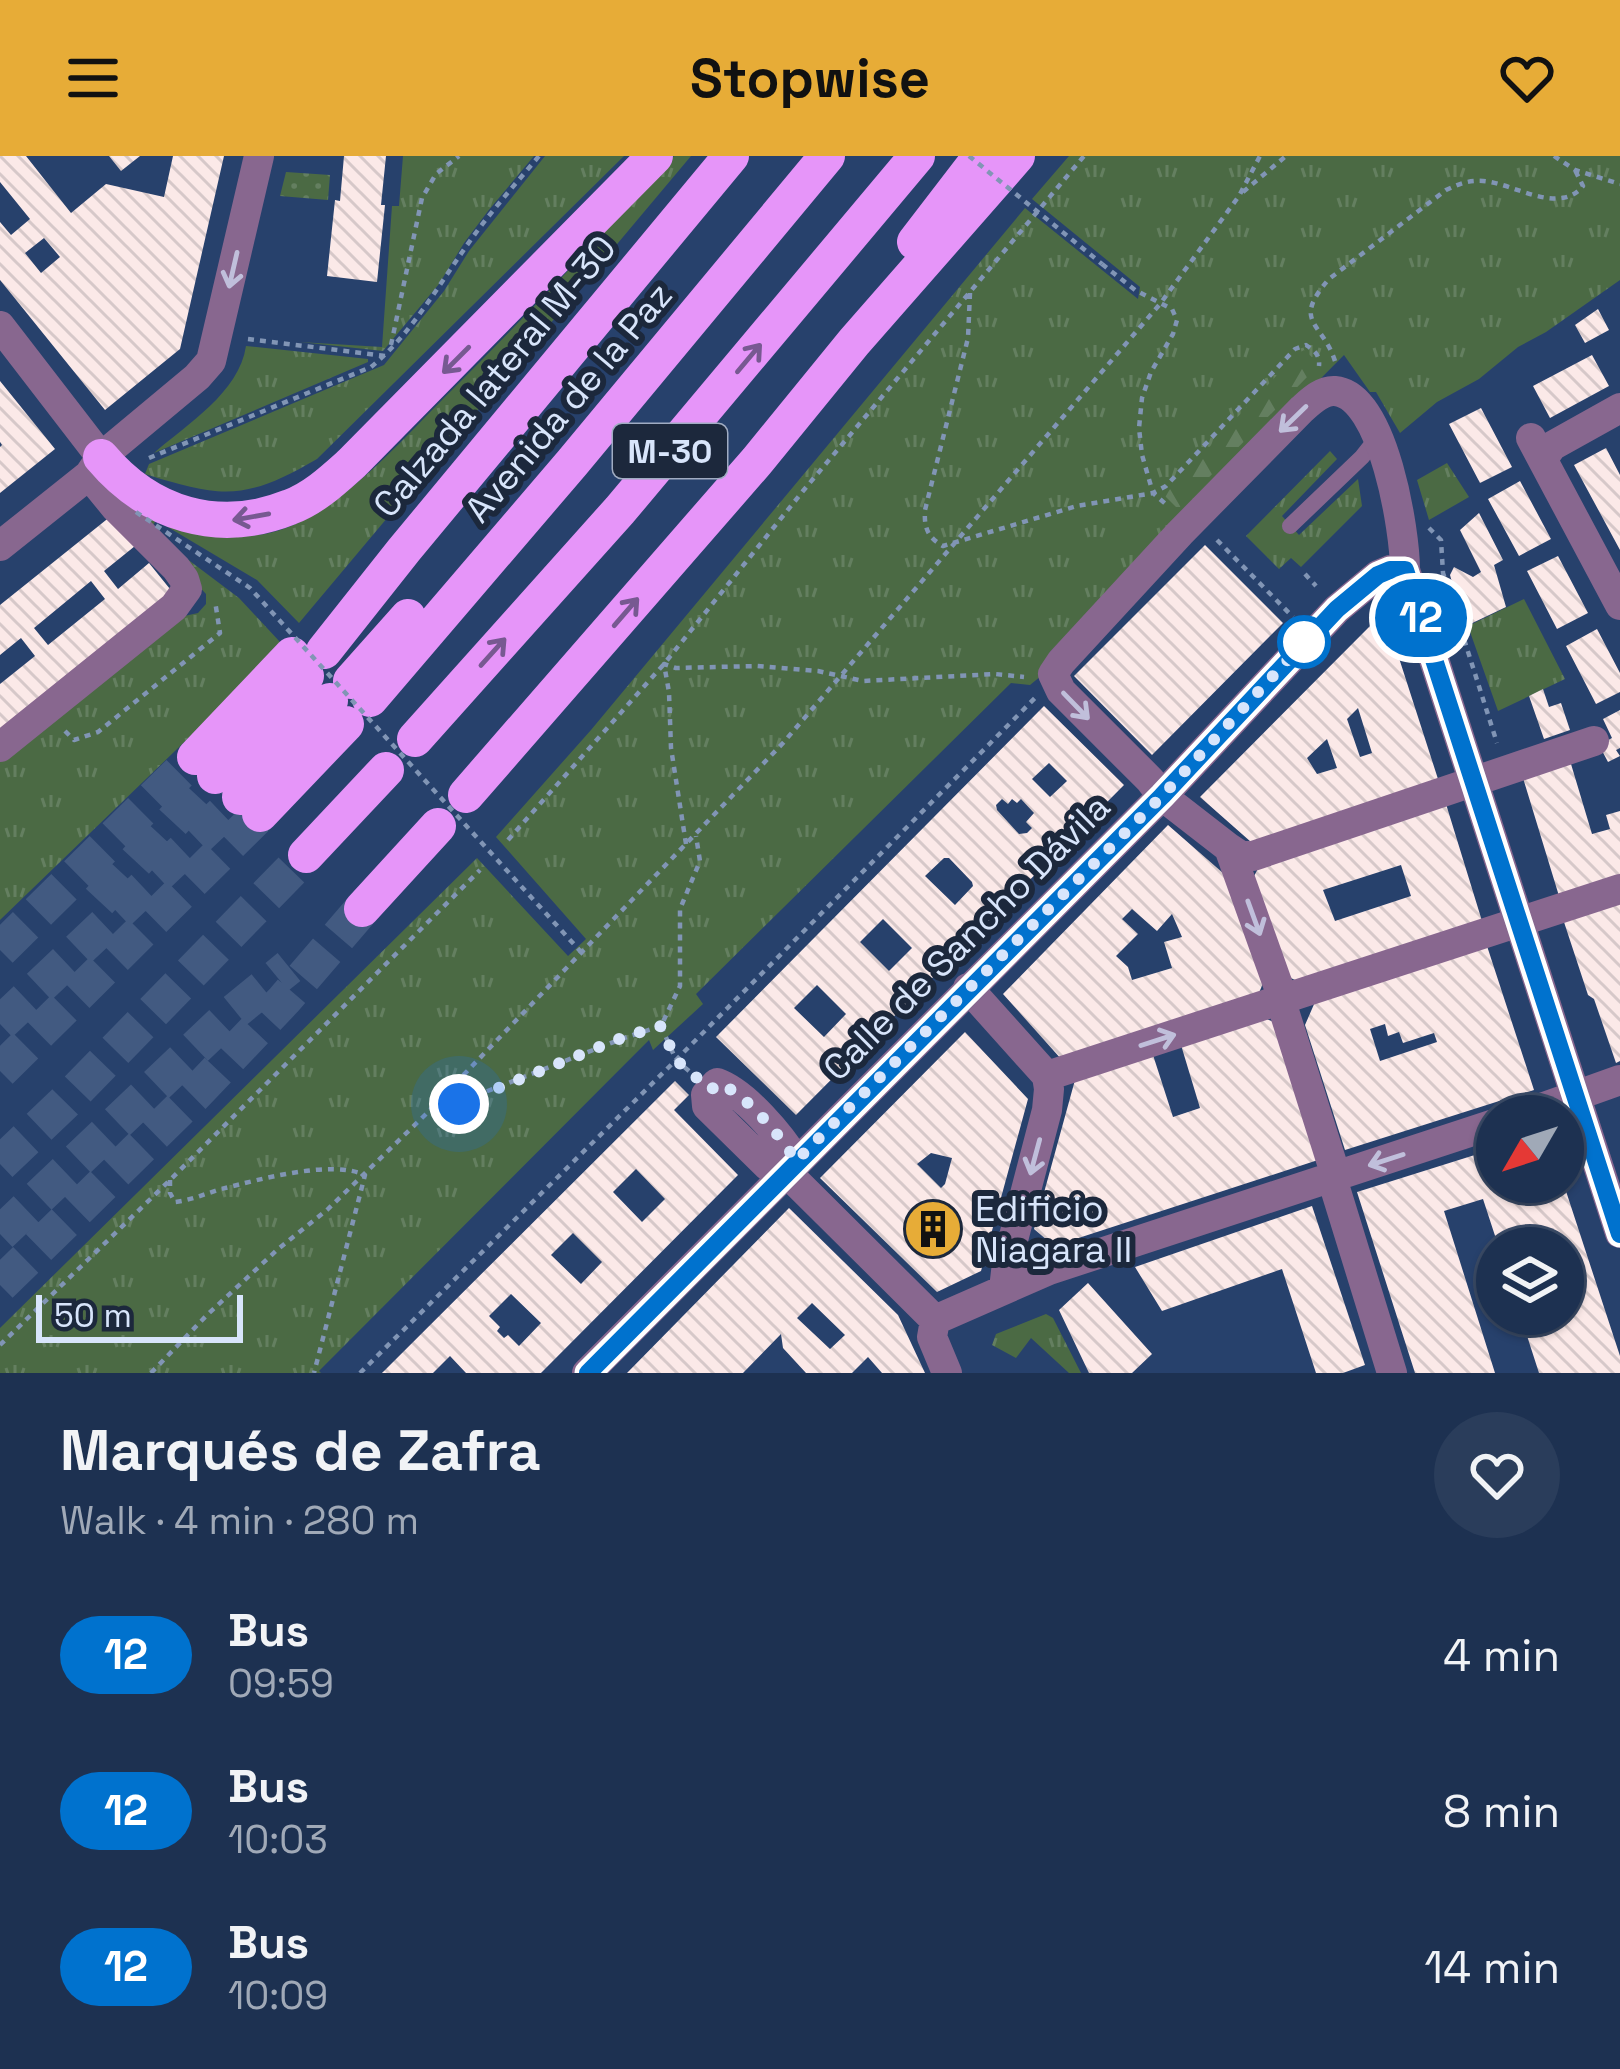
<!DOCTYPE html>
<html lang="en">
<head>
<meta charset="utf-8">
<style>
  :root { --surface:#1d3151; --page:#2a3d5b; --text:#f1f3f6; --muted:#a0a9b7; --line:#3b4c68; --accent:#e7ac37 }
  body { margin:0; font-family:"Space Grotesk",sans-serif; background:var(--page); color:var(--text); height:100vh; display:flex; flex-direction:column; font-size:45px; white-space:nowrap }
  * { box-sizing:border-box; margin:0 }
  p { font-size:39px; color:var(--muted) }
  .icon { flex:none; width:66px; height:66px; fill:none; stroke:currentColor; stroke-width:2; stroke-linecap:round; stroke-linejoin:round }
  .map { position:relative; height:1217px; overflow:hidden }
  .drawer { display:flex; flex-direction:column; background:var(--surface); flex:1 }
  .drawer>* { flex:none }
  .badge { padding:0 24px; border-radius:39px; font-size:42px; line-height:78px }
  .needle { width:78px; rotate:231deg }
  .fabs { position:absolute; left:1476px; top:939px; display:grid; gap:24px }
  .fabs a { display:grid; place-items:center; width:108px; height:108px; border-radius:50%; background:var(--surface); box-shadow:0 3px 9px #0004,0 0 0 3px var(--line); font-size:60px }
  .scale { position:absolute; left:36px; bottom:30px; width:207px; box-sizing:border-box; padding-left:12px; border:6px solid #d8e5fb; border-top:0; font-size:33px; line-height:42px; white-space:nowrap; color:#d8e5fb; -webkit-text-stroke:9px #1c283c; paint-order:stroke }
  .you { position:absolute; width:60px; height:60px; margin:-30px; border:9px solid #fff; border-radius:50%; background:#1a73e8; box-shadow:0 0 0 18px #1a73e833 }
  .map>.badge { position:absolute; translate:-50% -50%; box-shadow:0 0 0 6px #fff }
  .round { display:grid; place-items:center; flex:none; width:126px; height:126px; border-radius:63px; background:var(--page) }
  .headline { display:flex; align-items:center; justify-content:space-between; height:204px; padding:0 60px }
  h1 { font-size:57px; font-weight:700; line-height:90px }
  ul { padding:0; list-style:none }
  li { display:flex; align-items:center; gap:36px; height:156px; padding:0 60px }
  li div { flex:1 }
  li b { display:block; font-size:45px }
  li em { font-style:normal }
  li .badge { min-width:132px; font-weight:700; text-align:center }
  header { display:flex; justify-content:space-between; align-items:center; height:156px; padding:0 60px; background:var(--accent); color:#111; font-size:54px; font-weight:700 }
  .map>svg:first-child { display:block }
  .grass { fill:url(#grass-tufts) }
  .forest { fill:url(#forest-firs) }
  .garden { fill:url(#garden-dots) }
  .building { fill:url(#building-back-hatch); fill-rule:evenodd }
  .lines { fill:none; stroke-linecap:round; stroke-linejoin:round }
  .highway-tunnel { stroke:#425a81; stroke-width:36; stroke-dasharray:36 18; stroke-linecap:butt }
  .path { stroke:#8195b5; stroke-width:4.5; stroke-dasharray:6 6; stroke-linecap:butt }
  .lane { stroke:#88678f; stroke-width:16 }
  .street { stroke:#88678f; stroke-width:30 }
  .highway { stroke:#e695f9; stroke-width:36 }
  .path-bridge { stroke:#8195b5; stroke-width:4.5; stroke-dasharray:6 6; stroke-linecap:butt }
  .oneway { stroke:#c0bfdb }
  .oneway2 { stroke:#775991 }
  .line-casing { stroke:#fff; stroke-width:27 }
  .line { stroke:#0072ce; stroke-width:18 }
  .walk { stroke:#d8e5fb; stroke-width:12; stroke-dasharray:0 21.6 }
  .stop-dot { fill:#fff; stroke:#0072ce; stroke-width:6 }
  .labels { text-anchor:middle; stroke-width:12; stroke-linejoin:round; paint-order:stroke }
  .shield { fill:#1c283c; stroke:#a0acc2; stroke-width:3 }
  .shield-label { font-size:33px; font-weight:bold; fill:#d8e5fb }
  .street-label { font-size:36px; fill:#d8e5fb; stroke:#1c283c }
  .poi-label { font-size:36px; fill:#d8e5fb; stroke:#1c283c; text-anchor:start }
</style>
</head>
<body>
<header><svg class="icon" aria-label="menu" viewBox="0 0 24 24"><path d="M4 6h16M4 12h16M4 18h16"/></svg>Stopwise<svg class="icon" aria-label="heart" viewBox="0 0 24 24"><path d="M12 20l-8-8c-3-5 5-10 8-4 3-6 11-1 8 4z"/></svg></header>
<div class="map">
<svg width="1620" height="1217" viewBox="0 0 1620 1217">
  <defs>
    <pattern id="grass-tufts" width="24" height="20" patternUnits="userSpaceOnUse" patternTransform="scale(3)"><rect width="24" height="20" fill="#4b6a44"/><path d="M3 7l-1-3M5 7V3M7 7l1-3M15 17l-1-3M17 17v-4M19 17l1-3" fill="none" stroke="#647f60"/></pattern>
    <pattern id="forest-firs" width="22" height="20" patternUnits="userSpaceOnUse" patternTransform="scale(3)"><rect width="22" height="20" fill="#4b6a44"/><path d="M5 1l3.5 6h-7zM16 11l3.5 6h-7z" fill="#647f60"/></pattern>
    <pattern id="garden-dots" width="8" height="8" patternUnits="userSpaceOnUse" patternTransform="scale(3)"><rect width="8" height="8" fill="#4b6a44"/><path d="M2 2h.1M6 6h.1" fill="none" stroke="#647f60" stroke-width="1.8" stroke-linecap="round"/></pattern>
    <pattern id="building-back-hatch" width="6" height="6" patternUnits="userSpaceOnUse" patternTransform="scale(3)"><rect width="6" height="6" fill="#fbe9e8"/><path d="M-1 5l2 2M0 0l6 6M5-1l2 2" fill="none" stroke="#d6c8c9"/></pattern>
  </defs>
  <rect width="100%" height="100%" fill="#27416c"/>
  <path class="grass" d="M403 0H534L488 55 464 87 439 128 383 195 300 186 382 191 392 50H399Z
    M545 0H624L317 303C245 345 222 342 145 318L149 308 384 209 444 135 469 95Z
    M674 0H691L299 467 257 424 156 364 150 375 239 442 280 486 205 566 0 764V601L180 461 198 457 206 448V438L141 368 148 356C185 366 226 385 265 378 334 365 403 282 452 234 528 158 602 80 674 0Z
    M1069 0H1620V124L1546 176 1518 191 1479 223 1437 246 1400 277 1376 236H1370L1344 199 1050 496 1041 520 1030 529 1011 527 696 838 703 848 653 894 649 884 319 1215 321 1217H0V1172L477 702 568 800 586 783 496 681 591 574 1025 52 1138 143 1140 131 1032 43Z
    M246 190 368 203V206L154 297C187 268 239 237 246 190Z
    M1330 295 1337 303 1282 360 1299 379 1358 323 1362 350 1301 411 1291 402 1279 413 1246 380Z
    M1447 307 1469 341 1429 364 1417 324Z
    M1524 443 1565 523 1498 555 1468 470Z
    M1046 1158 1053 1162 1081 1217H1069L1031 1182 1016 1202 992 1189 996 1178Z"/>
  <path class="forest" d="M1304 194 1314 203V211L1309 219 1178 353 1164 339 1296 199Z"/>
  <path class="garden" d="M286 16 330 19 328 44 280 40Z"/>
  <path class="building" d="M0 0H26L71 57 106 28 164 41 173 0H224L180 193 105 254 0 124V66L11 79 30 63 0 26ZM44 82 60 101 41 117 25 97Z
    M109 0H140L121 15Z
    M344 0H386L381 49H385L377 126 327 120 335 44 340 45Z
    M1598 153 1609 174 1585 187 1575 169Z
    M1592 199 1609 230 1550 262 1533 230Z
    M0 225 55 293 0 337V291L2 289 0 286Z
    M1481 252 1512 311 1480 327 1449 268Z
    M1606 292 1620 319V394L1574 309Z
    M1520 325 1551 383 1519 400 1488 343Z
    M1479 357 1503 404 1494 409 1506 451 1464 471 1450 419 1454 411 1473 421 1481 416 1460 374Z
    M111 360 135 390 104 415 118 433 149 407 174 438 0 579V528L35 500 21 482 0 499V449ZM91 425 105 443 48 489 34 472Z
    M1205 389 1283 467 1152 599 1074 520Z
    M1558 400 1588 457 1557 473 1527 415Z
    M1373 467 1389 471 1438 623 1251 686 1200 641ZM1358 552 1372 597 1360 601 1347 563ZM1327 583 1337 612 1317 618 1307 602Z
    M1597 473 1620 517V536L1596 548 1566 490Z
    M1543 533 1549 551 1561 547 1570 574 1544 583 1529 540Z
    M1044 550 1124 629 796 959 716 881ZM1049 607 1067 625 1050 641 1032 623ZM1002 643 1008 648 1012 643 1017 647 1021 643 1034 657 1026 666 1032 672 1027 677 1019 678 997 654 996 649ZM944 702H949L972 726 973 730 955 749 925 720ZM883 763 912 792 889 815 860 786ZM817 829 846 858 824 881 794 852Z
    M1620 554V592L1616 594 1620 600 1608 606 1599 589 1612 582 1603 563Z
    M1571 608 1592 678 1610 673 1606 659 1620 655V720L1559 740 1523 622Z
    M1446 648 1482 765 1300 826 1288 821 1253 722 1261 707ZM1401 709 1411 740 1335 765 1323 734Z
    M1168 669 1223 717 1264 825 1258 839 1062 904 1003 838ZM1132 753 1157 775 1172 758 1182 781 1164 786 1172 812 1132 824 1128 811 1116 800 1138 778 1122 763Z
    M1620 746V905L1616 907 1594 843 1588 839 1563 763Z
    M1487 790 1534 934 1345 994 1305 869 1315 846ZM1385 868 1388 880 1399 876 1403 887 1434 877 1437 886 1380 905 1370 873Z
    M1264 862 1276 867 1318 1004 1054 1090 1034 1073 1075 924 1153 899 1173 961 1200 952 1181 889Z
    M965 876 1028 943 981 1115 937 1136 820 1022ZM931 997 952 1002 945 1028 941 1032 917 1008Z
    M675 925 689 939 674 954 738 1019 541 1217H466L450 1200 433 1217H382ZM636 1013 665 1043 642 1066 613 1036ZM573 1077 602 1106 581 1128 551 1099ZM511 1138 541 1167 519 1190 508 1179 504 1182 497 1175 500 1171 489 1160Z
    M1497 992V1026H1563L1620 1200V1217H1539L1520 1158H1563V1092H1499L1483 1043 1444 1055 1495 1217H1415L1357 1036Z
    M1312 1050 1365 1209 1343 1217H1316L1282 1113 1162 1155 1135 1111Z
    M789 1052 898 1159 925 1217H882L868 1201 852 1217H806L783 1192 781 1178 743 1217H627ZM812 1147 845 1179 830 1193 797 1162Z
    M1088 1127 1152 1198 1132 1217H1089L1059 1154Z"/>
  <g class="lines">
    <path class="highway-tunnel" d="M99 745 215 620
      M0 794 195 601
      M0 868 240 641
      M0 915 260 658
      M0 1008 64 947 306 699
      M0 1078 229 860 289 811
      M0 1129 196 937 284 844 362 753"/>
    <path class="path" d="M1554 0 1575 14 1620 28
      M1243 36 1286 0
      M1102 108 1135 134 1172 153 1177 164 1173 178 1151 216 1142 242 1139 272 1142 299 1153 337 1169 351
      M970 137 968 182 925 354C924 371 927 381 943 390L1077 350 1153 337 1166 330 1295 193 1306 189C1315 195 1320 199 1319 210
      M248 183 385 200
      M391 189 422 42 436 18 459 0
      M1335 205C1322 165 1291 167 1329 123L1446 34C1459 28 1468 24 1483 25 1514 27 1558 60 1583 30L1575 14
      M149 302 371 211C409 180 435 135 463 95 485 62 513 31 539 0
      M1429 372 1441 384 1443 417 1497 587
      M1217 384 1293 461
      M1305 418 1316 430
      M65 575 74 584 98 576 220 477 215 445
      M508 684 664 508 803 335 1084 0
      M686 688 671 592 669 536 664 508 676 512 757 510 818 515 863 525 995 518 1024 521
      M689 915 676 904 661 870 680 830V753L700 705 696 680
      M431 957 624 882 661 870
      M170 1024V1037L175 1046C191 1044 205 1038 221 1033 258 1024 330 1003 365 1019L314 1217
      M0 1189 170 1024 480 714
      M151 1217 207 1159 277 1094 327 1054 425 959 783 587 1160 148 1239 40 1260 0
      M360 1217 676 904 1035 542"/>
    <path class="lane" d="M1290 370 1362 301 1377 282"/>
    <path class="street" d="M0 170 101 301
      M1531 282 1620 449
      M1545 308V300L1552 290 1620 252
      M0 390 89 319 101 301 197 221 211 205 259 0
      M0 591 174 451 187 433 184 423 176 412 116 352 89 319
      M1229 692 1241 700H1253L1594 585
      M968 832 1047 920 1049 933 1047 954 1007 1107 1004 1133
      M1047 920 1620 733
      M1519 960 1620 924
      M796 1005C781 980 745 937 717 927L706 939 707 950 768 1010 786 1016 935 1164
      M935 1164 1049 1114 1497 967
      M935 1164 932 1181 947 1217
      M587 1217 1162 640 1337 453 1378 419 1390 414H1405
      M1392 1217 1335 1032 1336 1020 1284 855 1283 843 1229 692 1162 640 1150 624 1061 535 1053 518 1061 506 1180 377 1302 253C1311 245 1322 234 1335 235 1384 239 1405 376 1405 414L1620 1077"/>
    <path class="highway" d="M915 86 981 0
      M101 301C149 358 218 380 290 351 314 342 333 324 352 307L655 0
      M324 495 404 394 731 0
      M351 525 408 461
      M370 543 572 307 827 0
      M415 583 620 354 917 0
      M195 601 292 499
      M215 620 306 520
      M466 639 757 305 854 186 1017 0
      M240 641 330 545
      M260 658 346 568
      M306 699 386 614
      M362 753 438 670"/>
    <path class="path-bridge" d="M969 0 1102 108
      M136 356 250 432 581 796"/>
  </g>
  <defs><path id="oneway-shaft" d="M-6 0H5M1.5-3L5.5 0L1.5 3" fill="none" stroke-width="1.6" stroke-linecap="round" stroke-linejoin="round" transform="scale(3)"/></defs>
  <g class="oneway">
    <use href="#oneway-shaft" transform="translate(233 114) rotate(103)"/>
    <use href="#oneway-shaft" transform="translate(1293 263) rotate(136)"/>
    <use href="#oneway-shaft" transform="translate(1076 550) rotate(46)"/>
    <use href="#oneway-shaft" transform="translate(1254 762) rotate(70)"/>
    <use href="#oneway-shaft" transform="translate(1158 884) rotate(-18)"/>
    <use href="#oneway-shaft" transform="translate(1035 1001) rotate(105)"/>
    <use href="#oneway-shaft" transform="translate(1386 1004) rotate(162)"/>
  </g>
  <g class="oneway2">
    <use href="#oneway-shaft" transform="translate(749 202) rotate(-50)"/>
    <use href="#oneway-shaft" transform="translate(456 204) rotate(135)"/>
    <use href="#oneway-shaft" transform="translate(251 361) rotate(170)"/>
    <use href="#oneway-shaft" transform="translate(626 456) rotate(-49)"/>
    <use href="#oneway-shaft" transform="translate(493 496) rotate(-48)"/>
  </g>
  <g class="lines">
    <g class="line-casing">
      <path id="line" d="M588 1217 1162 640 1337 453 1378 419 1390 414H1405L1620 1078"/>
    </g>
    <use href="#line" class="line"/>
    <path class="walk" d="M459 948 624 881 661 870 676 904 711 934 718 927C745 937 781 980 796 1005L1162 640 1307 483 1304 486"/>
  </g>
  <defs>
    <g id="building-disc" transform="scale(3)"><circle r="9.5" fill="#e7ac37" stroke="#1c283c"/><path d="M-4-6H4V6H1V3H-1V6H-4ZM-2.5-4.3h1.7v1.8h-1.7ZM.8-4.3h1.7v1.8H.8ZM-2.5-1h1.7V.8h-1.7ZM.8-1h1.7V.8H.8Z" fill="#111"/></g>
  </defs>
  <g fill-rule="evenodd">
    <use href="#building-disc" x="933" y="1073"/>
  </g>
  <circle class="stop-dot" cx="1304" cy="486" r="24"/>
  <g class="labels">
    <rect class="shield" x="613" y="268" width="114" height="54" rx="9"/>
    <g class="shield-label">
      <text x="670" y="307">M-30</text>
    </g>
    <g class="street-label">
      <text transform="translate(494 220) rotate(-50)" y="13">Calzada lateral M-30</text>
      <text transform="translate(568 246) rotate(-50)" y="13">Avenida de la Paz</text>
      <text transform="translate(966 781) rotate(-45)" y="13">Calle de Sancho Dávila</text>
    </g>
    <g class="poi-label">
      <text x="975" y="1065">Edificio<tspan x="975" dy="41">Niagara II</tspan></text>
    </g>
  </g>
</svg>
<div class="fabs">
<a><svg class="needle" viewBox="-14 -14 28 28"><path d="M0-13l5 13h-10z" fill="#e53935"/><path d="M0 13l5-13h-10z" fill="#a0a9b7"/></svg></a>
<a><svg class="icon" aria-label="layers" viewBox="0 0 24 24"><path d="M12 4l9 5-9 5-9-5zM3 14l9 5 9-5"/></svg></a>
</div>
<div class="scale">50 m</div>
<div class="you" style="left:459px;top:948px"></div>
<b class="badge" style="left:1421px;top:462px;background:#0072ce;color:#fff">12</b>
</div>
<section class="drawer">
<div class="headline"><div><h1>Marqués de Zafra</h1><p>Walk · 4 min · 280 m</p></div><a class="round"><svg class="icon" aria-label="heart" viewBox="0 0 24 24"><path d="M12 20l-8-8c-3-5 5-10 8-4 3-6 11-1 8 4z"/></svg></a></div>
<ul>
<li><span class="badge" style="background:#0072ce;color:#fff">12</span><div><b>Bus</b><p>09:59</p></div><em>4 min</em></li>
<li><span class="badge" style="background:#0072ce;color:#fff">12</span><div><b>Bus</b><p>10:03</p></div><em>8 min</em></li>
<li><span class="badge" style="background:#0072ce;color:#fff">12</span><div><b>Bus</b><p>10:09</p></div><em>14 min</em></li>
</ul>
</section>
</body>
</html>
